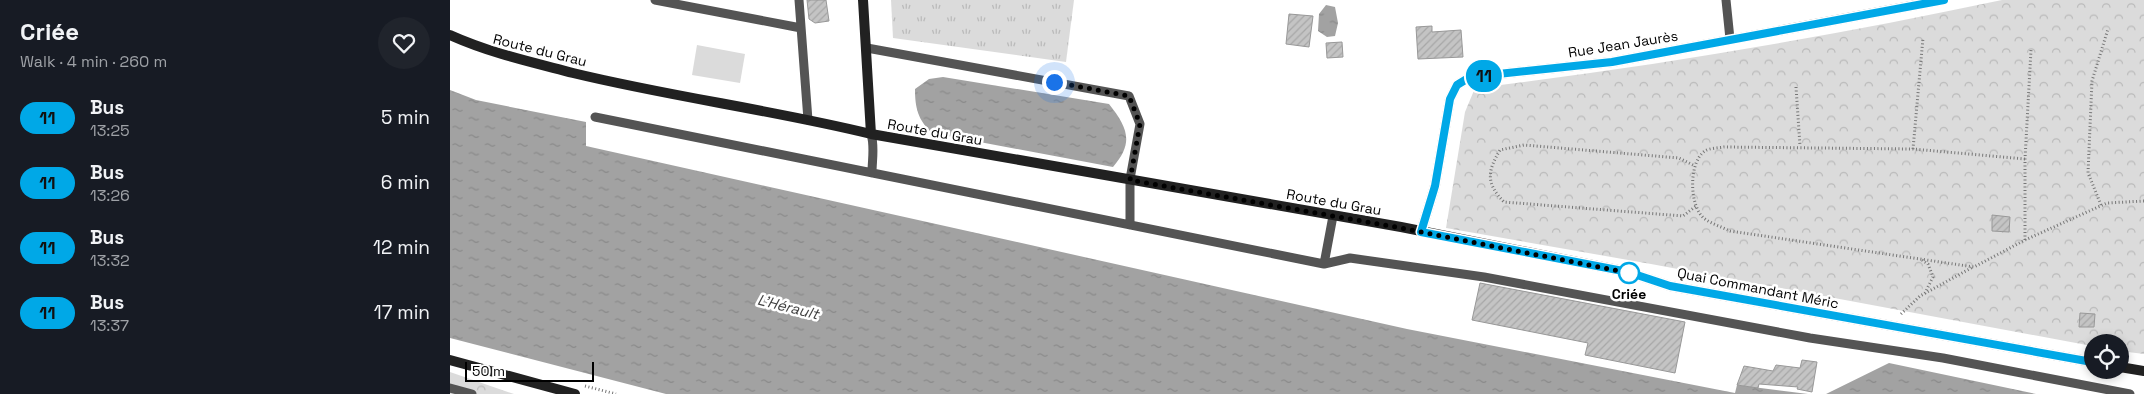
<!DOCTYPE html>
<html lang="en">
<head>
<meta charset="utf-8">
<style>
  :root { --surface:#171b24; --page:#20242c; --text:#f1f3f6; --muted:#9ea1a6 }
  body { margin:0; font-family:"Space Grotesk",sans-serif; background:var(--page); color:var(--text); height:100vh; display:flex; flex-direction:column; font-size:19px; white-space:nowrap }
  * { box-sizing:border-box; margin:0 }
  p { font-size:16px; color:var(--muted) }
  .icon { flex:none; width:28px; height:28px; fill:none; stroke:currentColor; stroke-width:2; stroke-linecap:round; stroke-linejoin:round }
  .map { position:relative; flex:1; overflow:hidden }
  .drawer { display:flex; flex-direction:column; background:var(--surface); width:450px }
  .drawer>* { flex:none }
  .badge { padding:0 10px; border-radius:16px; font-size:18px; line-height:32px }
  .fabs { position:absolute; left:1634px; top:334px; display:grid; gap:10px }
  .fabs a { display:grid; place-items:center; width:45px; height:45px; border-radius:50%; background:var(--surface); box-shadow:0 2px 8px #0003; font-size:25px }
  .scale { position:absolute; left:15px; bottom:12px; width:129px; box-sizing:border-box; padding-left:5px; border:2px solid #000; border-top:0; font-size:14px; line-height:18px; white-space:nowrap; color:#000; -webkit-text-stroke:4px #fff; paint-order:stroke }
  .you { position:absolute; width:25px; height:25px; margin:-12px; border:4px solid #fff; border-radius:50%; background:#1a73e8; box-shadow:0 0 0 8px #1a73e833 }
  .map>.badge { position:absolute; translate:-50% -50%; box-shadow:0 0 0 2px #fff }
  .round { display:grid; place-items:center; flex:none; width:52px; height:52px; border-radius:26px; background:var(--page) }
  .head { display:flex; align-items:center; justify-content:space-between; height:85px; padding:0 20px }
  h1 { font-size:24px; font-weight:700; line-height:38px }
  ul { padding:0; list-style:none }
  li { display:flex; align-items:center; gap:15px; height:65px; padding:0 20px }
  li div { flex:1 }
  li b { display:block; font-size:19px }
  li em { font-style:normal }
  li .badge { min-width:55px; font-weight:700; text-align:center }
  main { display:flex; flex:1; min-height:0 }
  .map>svg:first-child { display:block }
  .grass { fill:url(#grass-tufts) }
  .park { fill:url(#park-crowns) }
  .pitch { fill:#dbdbdb }
  .water { fill:url(#water-ripples) }
  .building { fill:url(#building-hatch); stroke:#989898 }
  .lines { fill:none; stroke-linecap:round; stroke-linejoin:round }
  .path { stroke:#767676; stroke-width:3; stroke-dasharray:1 2.5; stroke-linecap:butt }
  .lane { stroke:#545454; stroke-width:9 }
  .street { stroke:#545454; stroke-width:10 }
  .secondary { stroke:#212121; stroke-width:10 }
  .line-casing { stroke:#fff; stroke-width:11 }
  .line { stroke:#00a8e7; stroke-width:8 }
  .walk { stroke:#000; stroke-width:5; stroke-dasharray:0 9 }
  .stop-dot { fill:#fff; stroke:#00a8e7; stroke-width:2.5 }
  .labels { text-anchor:middle; stroke-width:5; stroke-linejoin:round; paint-order:stroke }
  .street-label { font-size:14px; fill:#000; stroke:#fff }
  .stop-label { font-size:14px; font-weight:bold; fill:#000; stroke:#fff }
  .water-label { font-size:15px; font-style:italic; fill:#434343; stroke:#fff }
</style>
</head>
<body>
<main>
<section class="drawer">
<div class="head"><div><h1>Criée</h1><p>Walk · 4 min · 260 m</p></div><a class="round"><svg class="icon" aria-label="heart" viewBox="0 0 24 24"><path d="M12 20l-8-8c-3-5 5-10 8-4 3-6 11-1 8 4z"/></svg></a></div>
<ul>
<li><span class="badge" style="background:#00a8e7;color:#111">11</span><div><b>Bus</b><p>13:25</p></div><em>5 min</em></li>
<li><span class="badge" style="background:#00a8e7;color:#111">11</span><div><b>Bus</b><p>13:26</p></div><em>6 min</em></li>
<li><span class="badge" style="background:#00a8e7;color:#111">11</span><div><b>Bus</b><p>13:32</p></div><em>12 min</em></li>
<li><span class="badge" style="background:#00a8e7;color:#111">11</span><div><b>Bus</b><p>13:37</p></div><em>17 min</em></li>
</ul>
</section>
<div class="map">
<svg width="1694" height="394" viewBox="0 0 1694 394">
  <defs>
    <pattern id="grass-tufts" width="24" height="20" patternUnits="userSpaceOnUse" patternTransform="scale(1.25)"><rect width="24" height="20" fill="#dbdbdb"/><path d="M3 7l-1-3M5 7V3M7 7l1-3M15 17l-1-3M17 17v-4M19 17l1-3" fill="none" stroke="#bababa"/></pattern>
    <pattern id="park-crowns" width="20" height="18" patternUnits="userSpaceOnUse" patternTransform="scale(1.25)"><rect width="20" height="18" fill="#dbdbdb"/><path d="M2 6a3 3 0 1 1 6 0M12 15a3 3 0 1 1 6 0" fill="none" stroke="#bababa"/></pattern>
    <pattern id="water-ripples" width="26" height="14" patternUnits="userSpaceOnUse" patternTransform="scale(1.25)"><rect width="26" height="14" fill="#a2a2a2"/><path d="M2 4q2-2 4 0t4 0M15 11q2-2 4 0t4 0" fill="none" stroke="#8a8a8a"/></pattern>
    <pattern id="building-hatch" width="6" height="6" patternUnits="userSpaceOnUse" patternTransform="scale(1.25)"><rect width="6" height="6" fill="#c4c4c4"/><path d="M-1 1l2-2M0 6l6-6M5 7l2-2" fill="none" stroke="#a7a7a7"/></pattern>
  </defs>
  <rect width="100%" height="100%" fill="#fff"/>
  <path class="grass" d="M441 0H624L616 62 443 38Z"/>
  <path class="park" d="M1552 0H1694V354L1670 351V342H1642V346L1201 264 996 228 1015 112 1025 88C1202 67 1377 37 1552 0Z
    M0 372 64 394H0Z"/>
  <path class="pitch" d="M247 45 295 54 290 83 242 75Z"/>
  <path class="water" d="M876 5 885 7 888 23 885 36 877 37 868 31 869 14Z
    M493 77 659 104C678 128 684 143 663 167L482 133C468 120 465 108 465 89L479 79Z
    M0 90 26 100 136 122V146L957 329 1285 393 1287 385 1358 394H216L0 338Z
    M1439 363 1586 394H1376Z"/>
  <path class="building" d="M357 0H376L379 21 365 23 359 19Z
    M839 14 863 16 859 47 836 44Z
    M982 26V32L1011 30 1013 57 968 59 966 27Z
    M892 42 893 57 877 58 876 43Z
    M1542 215 1560 217 1559 232 1542 231Z
    M1030 283 1235 322 1225 373 1135 355 1138 343 1022 320Z
    M1630 313 1645 314 1644 327H1629Z
    M1352 360 1367 362 1362 392 1347 389 1348 387 1309 384 1308 388 1287 385 1294 366 1323 371 1326 365 1350 368Z"/>
  <g class="lines">
    <path class="path" d="M1346 87 1350 146
      M1463 149 1473 38
      M1575 159 1463 149 1274 147C1269 148 1259 148 1255 151 1238 162 1239 208 1255 219 1262 224 1272 227 1280 231L1524 267 1575 240 1657 203 1694 201
      M1243 165 1229 158 1074 145 1050 150C1037 172 1036 183 1054 202L1233 216 1246 206
      M1651 205 1638 173 1642 81 1658 29
      M1575 240V159L1581 50
      M1472 260 1478 264 1483 277 1475 293
      M1451 314 1470 296 1523 267
      M135 386 166 394"/>
    <path class="lane" d="M205 0 351 28
      M349 0 358 120
      M1276 0 1280 39
      M417 48 679 96 690 124 680 179V225
      M145 117 874 264 900 258 1034 277 1360 338 1493 358 1680 394
      M421 134C425 146 422 160 422 173
      M874 264 883 216
      M0 388 22 394"/>
    <path class="street" d="M971 232 985 186 1000 99 1007 85 1020 77 1162 62 1493 0"/>
    <path class="secondary" d="M413 0 421 134
      M0 35C40 53 81 62 123 73 222 97 323 110 421 134L951 227 1178 272 1220 286 1642 362
      M0 360 125 394
      M1670 367 1694 371"/>
  </g>
  <g class="lines">
    <g class="line-casing">
      <path id="line" d="M1494 0 1162 62 1020 77 1007 85 1000 99 985 186 971 232 1178 272 1220 286 1642 362"/>
    </g>
    <use href="#line" class="line"/>
    <path class="walk" d="M604 82 679 96 690 124 680 180 951 228 1179 273"/>
  </g>
  <circle class="stop-dot" cx="1179" cy="273" r="10"/>
  <g class="labels">
    <g class="street-label">
      <text transform="translate(1173 44) rotate(-9)" y="5">Rue Jean Jaurès</text>
      <text transform="translate(90 50) rotate(14)" y="5">Route du Grau</text>
      <text transform="translate(485 132) rotate(10)" y="5">Route du Grau</text>
      <text transform="translate(884 202) rotate(10)" y="5">Route du Grau</text>
      <text transform="translate(1308 288) rotate(11)" y="5">Quai Commandant Méric</text>
    </g>
    <g class="stop-label">
      <text x="1179" y="299">Criée</text>
    </g>
    <g class="water-label">
      <text transform="translate(338 307) rotate(14)" y="5">L'Hérault</text>
    </g>
  </g>
</svg>
<div class="fabs">
<a><svg class="icon" aria-label="locate" viewBox="0 0 24 24"><circle cx="12" cy="12" r="6"/><path d="M12 2v4M12 18v4M2 12h4M18 12h4"/></svg></a>
</div>
<div class="scale">50 m</div>
<div class="you" style="left:604px;top:82px"></div>
<b class="badge" style="left:1034px;top:76px;background:#00a8e7;color:#111">11</b>
</div>
</main>
</body>
</html>
